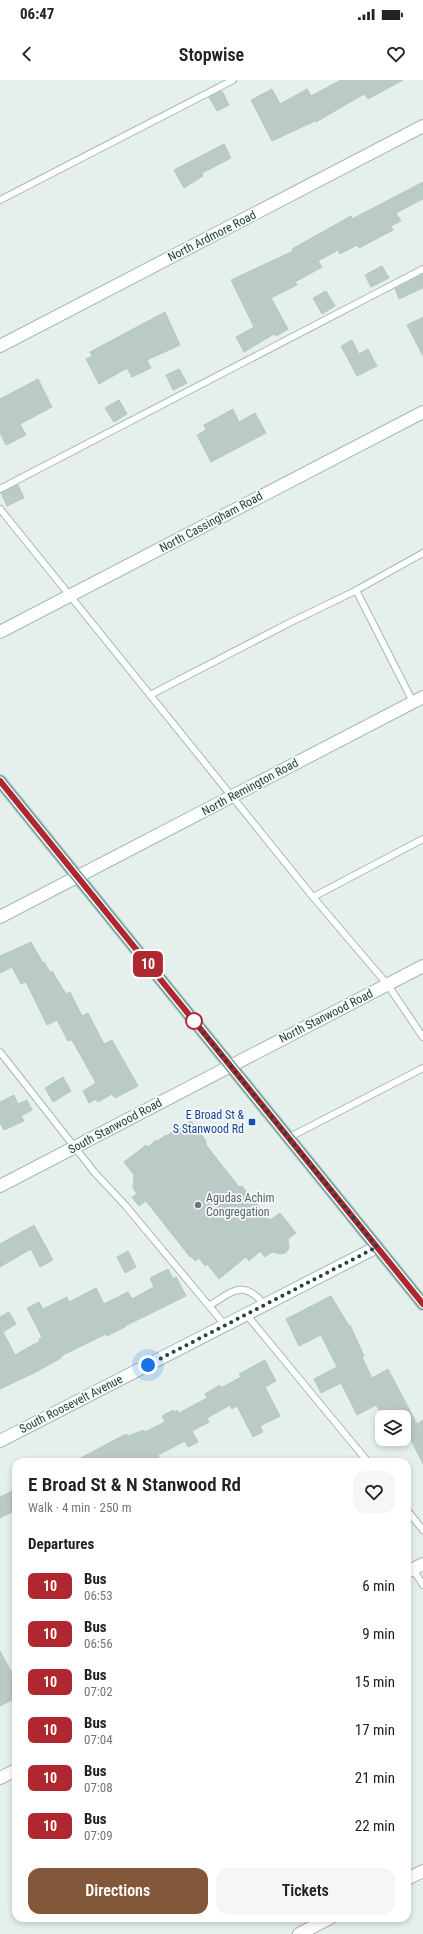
<!DOCTYPE html>
<html lang="en">
<head>
<meta charset="utf-8">
<style>
  :root { --surface:#fff; --page:#f6f6f6; --text:#222; --muted:#767676; --accent:#83573a }
  body { margin:0; font-family:"Roboto Condensed",sans-serif; background:var(--page); color:var(--text); height:100vh; display:flex; flex-direction:column; font-size:15px; white-space:nowrap }
  * { box-sizing:border-box; margin:0 }
  p { font-size:13px; color:var(--muted) }
  .icon { flex:none; width:22px; height:22px; fill:none; stroke:currentColor; stroke-width:2; stroke-linecap:round; stroke-linejoin:round }
  .map { position:relative; flex:1; overflow:hidden }
  .side { position:absolute; left:12px; top:1378px; width:399px; height:464px; display:flex; flex-direction:column; background:var(--surface); border-radius:12px; box-shadow:0 2px 6px #0003 }
  .side>* { flex:none }
  .badge { padding:0 8px; border-radius:6px; font-size:14px; line-height:26px }
  .controls { position:absolute; left:375px; top:1330px; display:grid; gap:8px }
  .controls a { display:grid; place-items:center; width:36px; height:36px; border-radius:8px; background:var(--surface); box-shadow:0 2px 6px #0003; font-size:20px }
  .you { position:absolute; width:20px; height:20px; margin:-10px; border:3px solid #fff; border-radius:50%; background:#1a73e8; box-shadow:0 0 0 6px #1a73e833 }
  .map>.badge { position:absolute; translate:-50% -50%; box-shadow:0 0 0 2px #fff }
  h2 { padding:0 16px; font-size:15px; line-height:36px }
  .round { display:grid; place-items:center; flex:none; width:42px; height:42px; border-radius:12px; background:var(--page) }
  .summary { display:flex; align-items:center; justify-content:space-between; height:68px; padding:0 16px }
  h1 { font-size:19px; font-weight:600; line-height:30px }
  .button { display:flex; gap:8px; margin-top:auto; padding:8px 16px }
  .button a { flex:1; height:46px; border-radius:12px; background:var(--accent); color:#fff; font-size:16px; font-weight:600; line-height:46px; text-align:center }
  .button a+a { background:var(--page); color:var(--text) }
  ul { padding:0; list-style:none }
  li { display:flex; align-items:center; gap:12px; height:48px; padding:0 16px }
  li div { flex:1 }
  li b { display:block; font-size:15px }
  li em { font-style:normal }
  li .badge { min-width:44px; font-weight:700; text-align:center }
  .status { display:flex; justify-content:space-between; align-items:center; height:28px; padding:0 20px; background:var(--surface); direction:ltr }
  .status svg { height:11px; fill:currentColor }
  header { display:flex; justify-content:space-between; align-items:center; height:52px; padding:0 16px; background:var(--surface); font-size:18px; font-weight:600 }
  .map>svg:first-child { display:block }
  .building { fill:#bacac6; stroke:#b7c9c4 }
  .lines { fill:none; stroke-linecap:round; stroke-linejoin:round }
  .lane-casing { stroke:#a7b8b5; stroke-width:8 }
  .street-casing { stroke:#a7b8b5; stroke-width:14 }
  .primary-casing { stroke:#c1cac9; stroke-width:14 }
  .lane { stroke:#fff; stroke-width:6 }
  .street { stroke:#fff; stroke-width:12 }
  .primary { stroke:#67a7a0; stroke-width:12 }
  .line-casing { stroke:#fff; stroke-width:9 }
  .line { stroke:#af272f; stroke-width:6 }
  .walk { stroke:#23433f; stroke-width:4; stroke-dasharray:0 7.2 }
  .stop-dot { fill:#fff; stroke:#af272f; stroke-width:2 }
  .transit-dot { fill:#1a4fb4; stroke:#f6fbf9; stroke-width:1.5 }
  .worship-dot { fill:#6b7280; stroke:#f6fbf9; stroke-width:1.5 }
  .labels { text-anchor:middle; stroke-width:3.5; stroke-linejoin:round; paint-order:stroke }
  .street-label { font-size:12px; fill:#23433f; stroke:#f6fbf9 }
  .transit-label { font-size:12px; fill:#164399; stroke:#f6fbf9; text-anchor:end }
  .worship-label { font-size:12px; fill:#5b616d; stroke:#f6fbf9; text-anchor:start }
</style>
</head>
<body>
<div class="status"><b>06:47</b><svg viewBox="0 0 49 12"><path d="M0 12V9h3v3zM5 12V6h3v6zM10 12V3h3v9zM15 12V0h3v12zM26 1h20v11H26zM47 4h2v5h-2z"/></svg></div>
<header><svg class="icon" aria-label="back" viewBox="0 0 24 24"><path d="M15 5l-7 7 7 7"/></svg>Stopwise<svg class="icon" aria-label="heart" viewBox="0 0 24 24"><path d="M12 20l-8-8c-3-5 5-10 8-4 3-6 11-1 8 4z"/></svg></header>
<div class="map">
<svg width="423" height="1854" viewBox="0 0 423 1854">
  <rect width="100%" height="100%" fill="#e5efec"/>
  <path class="building" d="M341 0H403L368 19 364 14 316 42 315 41 272 61 251 20 272 9 280 24 307 9 311 16Z
    M222 11 229 25 217 31 209 17Z
    M224 64 231 78 202 93 203 96 184 108 174 90Z
    M423 102V119L396 133 401 141 391 146 393 150 359 168 357 165 340 174 338 170 318 181 322 187 295 202 297 205 271 218 288 249 276 256 274 254 244 272 236 257 254 247 231 200 293 171 292 169 351 136 352 139Z
    M382 186 389 198 371 207 365 195Z
    M423 194V208L399 219 395 209Z
    M326 211 335 226 322 234 313 218Z
    M165 232 180 265 147 280 151 288 132 297 127 288 99 304 86 279 92 276 90 272Z
    M423 237V276L407 245Z
    M352 260 359 274 368 269 377 286 357 296 341 266Z
    M179 289 187 303 173 310 166 295Z
    M38 299 52 327 20 344 26 355 6 365 0 353V319Z
    M119 320 127 334 114 342 105 328Z
    M233 329 239 342 255 333 266 353 211 382 197 355 206 350 204 345Z
    M18 405 24 418 7 426 1 413Z
    M31 862 43 883 44 882 50 892 52 891 66 914 70 912 82 936 88 933 104 964 112 960 138 1006 115 1018 112 1014 98 1022 96 1019 89 1023 83 1011 96 1003 72 960 68 961 57 940 47 945 26 902 21 904 12 887 0 893V876Z
    M63 997 71 1011 53 1022 45 1008Z
    M14 1015 18 1024 27 1020 32 1030 21 1036 24 1041 4 1050 0 1043V1022Z
    M191 1041 206 1061V1065L239 1107 242 1106 270 1140 280 1133 296 1153 288 1159 289 1169 285 1173 281 1174 272 1172 265 1177 260 1171 249 1181 246 1177 219 1199 207 1184 205 1186 199 1178 195 1181 191 1176 190 1177 146 1121 139 1126 132 1117 137 1114 133 1108 134 1095 124 1082 146 1065 148 1067 156 1060 157 1061 166 1055 167 1056 173 1051 174 1053Z
    M34 1145 53 1180 40 1187 31 1169 0 1187V1164Z
    M128 1171 136 1187 125 1193 117 1177Z
    M168 1189 173 1199 176 1197 186 1216 125 1246V1247L107 1256 106 1254 61 1276V1278L36 1292 0 1309V1237L9 1232 16 1244 3 1252 15 1275 40 1261 39 1259 42 1257 27 1228 39 1222 43 1229 67 1217 69 1222 96 1208 104 1224 128 1212 132 1219 154 1207 150 1198Z
    M331 1216 349 1246 350 1245 364 1276 362 1277 372 1298 388 1289 417 1344 423 1340V1384L410 1358 404 1362V1337H383L376 1325 357 1335 341 1303 321 1313 314 1299 337 1287 321 1255 299 1266 286 1239Z
    M265 1280 276 1301 265 1307 280 1336 260 1346 263 1352 253 1357 237 1326 232 1329 230 1325 207 1338 209 1342 192 1351 198 1362 188 1367 185 1361 158 1375 161 1382H73L126 1354 128 1356 144 1350 145 1352 165 1342 162 1336 173 1330 174 1332 177 1330 179 1333 207 1318 205 1314 220 1305 221 1308 241 1297 239 1294Z
    M16 1409V1430L0 1438V1417Z
    M0 1571 12 1593 16 1591V1618L0 1626Z"/>
  <g class="lines">
    <g class="lane-casing">
      <path id="lane" d="M0 120 233 0
        M0 409 423 189
        M0 429 313 817 387 904 423 957
        M356 510 413 622
        M150 615 289 543 353 512 423 473
        M313 817 423 759
        M0 972 95 1093 125 1125 225 1245
        M288 1058 423 988
        M209 1226C233 1211 243 1199 265 1225
        M246 1234 368 1382
        M407 1430 423 1450
        M413 1489 423 1505"/>
    </g>
    <g class="street-casing">
      <path id="street" d="M0 266 423 46
        M0 552 423 332
        M0 837 423 617
        M0 1106 423 886
        M0 1361 377 1167
        M407 1492 423 1484
        M0 1698 16 1690
        M407 1799 423 1791
        M299 1854 330 1838"/>
    </g>
    <g class="primary-casing">
      <path id="primary" d="M0 701 423 1224"/>
    </g>
    <use href="#lane" class="lane"/>
    <use href="#street" class="street"/>
    <use href="#primary" class="primary"/>
  </g>
  <g class="lines">
    <g class="line-casing">
      <path id="line" d="M0 701 423 1224"/>
    </g>
    <use href="#line" class="line"/>
    <path class="walk" d="M148 1285 377 1167 194 941"/>
  </g>
  <circle class="stop-dot" cx="194" cy="941" r="8"/>
  <rect class="transit-dot" x="248" y="1038" width="8" height="8" rx="2"/>
  <circle class="worship-dot" cx="198" cy="1125" r="4"/>
  <g class="labels">
    <g class="street-label">
      <text transform="translate(212 156) rotate(-27)" y="4">North Ardmore Road</text>
      <text transform="translate(211 442) rotate(-28)" y="4">North Cassingham Road</text>
      <text transform="translate(250 707) rotate(-28)" y="4">North Remington Road</text>
      <text transform="translate(326 936) rotate(-27)" y="4">North Stanwood Road</text>
      <text transform="translate(115 1046) rotate(-28)" y="4">South Stanwood Road</text>
      <text transform="translate(71 1324) rotate(-27)" y="4">South Roosevelt Avenue</text>
    </g>
    <g class="transit-label">
      <text x="244" y="1039">E Broad St &amp;<tspan x="244" dy="14">S Stanwood Rd</tspan></text>
    </g>
    <g class="worship-label">
      <text x="206" y="1122">Agudas Achim<tspan x="206" dy="14">Congregation</tspan></text>
    </g>
  </g>
</svg>
<div class="controls">
<a><svg class="icon" aria-label="layers" viewBox="0 0 24 24"><path d="M12 4l9 5-9 5-9-5zM3 14l9 5 9-5"/></svg></a>
</div>
<div class="you" style="left:148px;top:1285px"></div>
<b class="badge" style="left:148px;top:884px;background:#af272f;color:#fff">10</b>
<section class="side">
<div class="summary"><div><h1>E Broad St &amp; N Stanwood Rd</h1><p>Walk · 4 min · 250 m</p></div><a class="round"><svg class="icon" aria-label="heart" viewBox="0 0 24 24"><path d="M12 20l-8-8c-3-5 5-10 8-4 3-6 11-1 8 4z"/></svg></a></div>
<h2>Departures</h2>
<ul>
<li><span class="badge" style="background:#af272f;color:#fff">10</span><div><b>Bus</b><p>06:53</p></div><em>6 min</em></li>
<li><span class="badge" style="background:#af272f;color:#fff">10</span><div><b>Bus</b><p>06:56</p></div><em>9 min</em></li>
<li><span class="badge" style="background:#af272f;color:#fff">10</span><div><b>Bus</b><p>07:02</p></div><em>15 min</em></li>
<li><span class="badge" style="background:#af272f;color:#fff">10</span><div><b>Bus</b><p>07:04</p></div><em>17 min</em></li>
<li><span class="badge" style="background:#af272f;color:#fff">10</span><div><b>Bus</b><p>07:08</p></div><em>21 min</em></li>
<li><span class="badge" style="background:#af272f;color:#fff">10</span><div><b>Bus</b><p>07:09</p></div><em>22 min</em></li>
</ul>
<div class="button"><a>Directions</a><a>Tickets</a></div>
</section>
</div>
</body>
</html>
